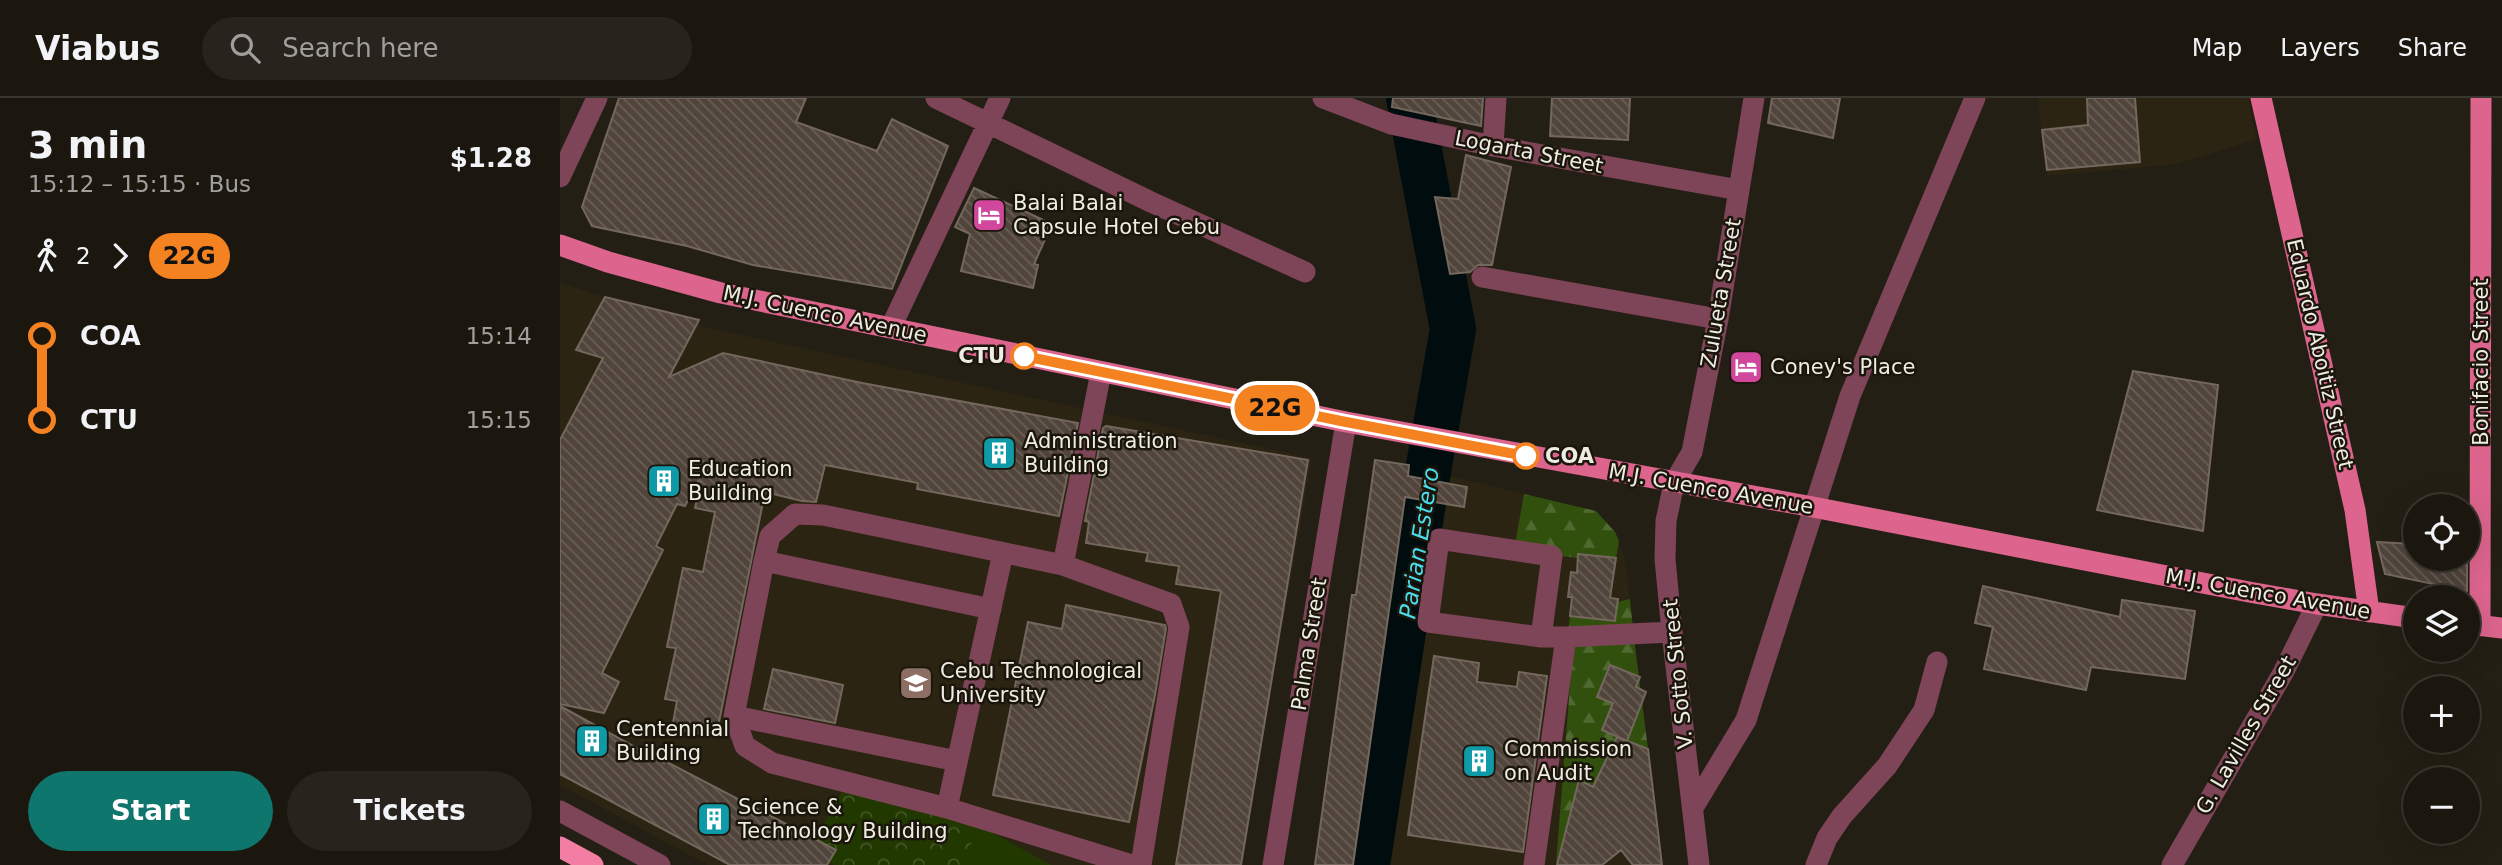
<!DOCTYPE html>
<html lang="en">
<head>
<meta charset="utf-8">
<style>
  :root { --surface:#1b170f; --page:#28241d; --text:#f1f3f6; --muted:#a09f9e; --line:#39362f; --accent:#0f766e }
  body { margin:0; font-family:"DejaVu Sans",sans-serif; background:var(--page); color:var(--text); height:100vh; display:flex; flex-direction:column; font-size:26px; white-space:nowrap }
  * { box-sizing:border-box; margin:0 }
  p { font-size:23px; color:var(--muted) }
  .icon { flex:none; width:38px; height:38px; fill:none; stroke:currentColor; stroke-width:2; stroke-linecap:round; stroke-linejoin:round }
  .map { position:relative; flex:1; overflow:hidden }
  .drawer { display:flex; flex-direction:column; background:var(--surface); width:560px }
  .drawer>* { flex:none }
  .badge { padding:0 14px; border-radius:23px; font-size:24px; line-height:46px }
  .controls { position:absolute; left:1843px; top:396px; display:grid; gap:14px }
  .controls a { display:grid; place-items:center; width:77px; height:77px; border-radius:50%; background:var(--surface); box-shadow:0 7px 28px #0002,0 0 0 2px var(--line); font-size:35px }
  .map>.badge { position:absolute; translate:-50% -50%; box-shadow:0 0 0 4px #fff }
  .legs { display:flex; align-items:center; gap:10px; height:77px; padding:0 28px; font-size:23px }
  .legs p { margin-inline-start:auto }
  .overview { display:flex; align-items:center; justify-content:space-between; height:119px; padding:0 28px }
  h1 { font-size:38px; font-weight:700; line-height:52px }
  .button { display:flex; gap:14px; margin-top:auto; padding:14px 28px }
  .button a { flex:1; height:80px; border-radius:42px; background:var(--accent); color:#fff; font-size:28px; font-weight:700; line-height:80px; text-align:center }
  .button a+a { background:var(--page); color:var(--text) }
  ul { padding:0 28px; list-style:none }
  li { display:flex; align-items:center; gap:24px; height:84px; font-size:26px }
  li i { display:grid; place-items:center; width:10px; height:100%; margin:0 9px; background:currentColor }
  li i::after { content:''; width:18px; height:18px; margin:-9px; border:5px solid; border-radius:50%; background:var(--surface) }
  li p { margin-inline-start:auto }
  li:first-child i { background:linear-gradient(#0000 50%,currentColor 0) }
  li:last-child i { background:linear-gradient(currentColor 50%,#0000 0) }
  header { display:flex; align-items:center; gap:42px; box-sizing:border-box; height:98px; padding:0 35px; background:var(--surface); border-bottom:2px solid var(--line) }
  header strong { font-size:33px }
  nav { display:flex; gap:38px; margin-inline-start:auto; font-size:24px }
  .search { width:490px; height:63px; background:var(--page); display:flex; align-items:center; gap:18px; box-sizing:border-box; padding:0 24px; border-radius:38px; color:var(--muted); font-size:26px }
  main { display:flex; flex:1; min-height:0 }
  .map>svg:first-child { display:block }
  .built { fill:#2c2412 }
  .green { fill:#213901 }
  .forest { fill:url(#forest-firs) }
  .park { fill:url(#park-crowns) }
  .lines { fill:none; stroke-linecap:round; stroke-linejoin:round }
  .river { stroke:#000c0e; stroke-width:46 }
  .building { fill:url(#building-back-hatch); stroke:#74675e; stroke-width:2 }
  .minor { stroke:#7e4457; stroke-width:21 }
  .major { stroke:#dc648d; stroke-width:21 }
  .highway { stroke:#f27ea4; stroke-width:21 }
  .line-1-casing { stroke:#fff; stroke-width:16 }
  .line-1 { stroke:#f58220; stroke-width:10 }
  .stop-1-dot { fill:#fff; stroke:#f58220; stroke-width:3.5 }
  .labels { text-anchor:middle; stroke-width:5; stroke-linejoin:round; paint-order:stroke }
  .street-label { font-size:21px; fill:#efece4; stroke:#1b160b }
  .poi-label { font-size:21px; fill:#efece4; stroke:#1b160b; text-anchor:start }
  .stop-label { font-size:21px; font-weight:bold; fill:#efece4; stroke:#1b160b; text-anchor:end }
  .water-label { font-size:23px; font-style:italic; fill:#4adceb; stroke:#1b160b }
</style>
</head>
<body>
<header>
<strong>Viabus</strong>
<div class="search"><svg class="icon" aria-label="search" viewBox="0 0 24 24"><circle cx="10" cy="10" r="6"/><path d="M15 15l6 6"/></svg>Search here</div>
<nav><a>Map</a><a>Layers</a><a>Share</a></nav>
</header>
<main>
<section class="drawer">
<div class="overview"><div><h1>3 min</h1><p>15:12 – 15:15 · Bus</p></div><b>$1.28</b></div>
<div class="legs"><svg class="icon" aria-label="walk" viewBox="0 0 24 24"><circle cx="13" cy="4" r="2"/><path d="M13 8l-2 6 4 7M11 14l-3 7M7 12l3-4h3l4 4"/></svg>2<svg class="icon" aria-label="forward" viewBox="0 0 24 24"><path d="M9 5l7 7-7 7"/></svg><b class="badge" style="background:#f58220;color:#111">22G</b></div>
<ul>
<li><i style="color:#f58220"></i><b>COA</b><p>15:14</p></li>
<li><i style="color:#f58220"></i><b>CTU</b><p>15:15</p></li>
</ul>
<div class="button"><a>Start</a><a>Tickets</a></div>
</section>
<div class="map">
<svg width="1942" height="767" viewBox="0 0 1942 767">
  <defs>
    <pattern id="forest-firs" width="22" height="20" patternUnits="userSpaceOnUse" patternTransform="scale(1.75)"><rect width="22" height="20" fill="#32500d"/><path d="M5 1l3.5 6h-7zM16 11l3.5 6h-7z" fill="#506930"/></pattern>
    <pattern id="park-crowns" width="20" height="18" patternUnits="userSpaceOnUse" patternTransform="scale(1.75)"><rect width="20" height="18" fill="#213901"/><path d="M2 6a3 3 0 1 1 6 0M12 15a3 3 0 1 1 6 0" fill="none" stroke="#425626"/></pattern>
    <pattern id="building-back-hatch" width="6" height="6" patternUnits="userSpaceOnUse" patternTransform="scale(1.75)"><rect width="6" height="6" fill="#50443b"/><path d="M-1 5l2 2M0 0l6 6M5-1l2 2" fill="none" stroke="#6a5f57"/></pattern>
  </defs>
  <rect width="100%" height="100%" fill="#241f14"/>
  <path class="built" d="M1478 0H1688L1697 41 1617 66 1487 78Z
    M0 185 139 228 752 360 681 767H148L0 687Z
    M876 375 1036 413 1055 434 1065 460 1102 767H813Z"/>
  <path class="green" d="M421 728 491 767H400Z"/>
  <path class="forest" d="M849 367 876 375 875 383 813 767H794Z
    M964 396 1036 413 1055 434 1059 443 1056 460 1019 456 1018 460 954 452Z
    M1070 501 1073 531 1008 535 1010 518 1055 523 1058 504Z
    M1074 541 1088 651 1057 639 1033 689 1019 682 996 767 1013 548Z"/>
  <path class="park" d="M283 692 421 728 400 767H274L269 764 255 742Z"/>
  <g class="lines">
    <path class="river" d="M807 767 867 379 893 231 849 0"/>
  </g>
  <path class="building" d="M59 0H246L236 24 317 53 332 21 388 48 332 191 193 167 127 148 32 128 22 109Z
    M833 0H923L921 28 832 9Z
    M992 0H1070L1068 42 990 38Z
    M1212 0H1280L1273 40 1208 25Z
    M1527 0H1575L1580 64 1487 72 1482 32 1528 27Z
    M906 57 951 69 932 167H918L910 174 890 176 875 99 898 101Z
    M414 90 492 126 474 166 478 167 473 190 401 173 410 136 395 129Z
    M45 199 139 222 109 279 163 255 302 285 518 325 499 418 357 391 358 385 265 367 256 404 242 403 205 394 156 639 112 630 117 603 105 601 116 550 107 549 123 470 143 474 155 414 135 410 141 384 138 383 125 408 117 406 96 448 103 452 42 575 59 584 44 615 0 606V342L43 260 16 252Z
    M1573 273 1658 287 1643 433 1537 412Z
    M546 328 748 362 681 767H616L661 493 616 486 619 468 586 463 588 455 526 445 529 424 525 423 543 330Z
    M815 362 849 367 848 378 907 389 904 409 845 399 793 767H755L792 497H796Z
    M1817 444 1855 446V460H1907V493L1825 476Z
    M1018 456 1056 460 1050 500 1058 501 1055 523 1010 518 1012 499H1008L1011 474 1017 475Z
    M1423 488 1560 519 1562 502 1635 513 1625 581 1531 569 1526 592 1424 571 1433 529 1415 525Z
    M506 507 605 527 606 530 595 597 569 724 433 697 468 524 502 531Z
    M874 558 919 565 917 584 957 589 959 574 987 578 963 754 848 737Z
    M1050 567 1080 579 1076 589 1086 594 1067 643 1042 632 1053 605 1037 599Z
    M213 571 283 587 275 625 204 611Z
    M0 608 104 665 105 663 276 752 267 767H170L0 676Z
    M1057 639 1088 651 1102 767H1073L1061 752 1042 767H997L1019 682 1033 689Z"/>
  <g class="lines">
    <path class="minor" d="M376 0 591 104 745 174
      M763 0 831 26 933 48 1179 92
      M933 48 936 0
      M0 79 37 0
      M922 179 1158 221
      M331 229 440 0
      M204 463 431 511
      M503 467 541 274
      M981 539 992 458 879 441 868 524 981 539H1006
      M174 618 397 663
      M1134 708 1186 622 1290 298 1415 0
      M387 710 443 455
      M0 713 100 767
      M572 767 387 710 212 665 185 648 174 618 204 463 210 438 235 416 263 417 503 467 611 506 619 529 581 767
      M713 767 786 324
      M974 767 1006 539 1112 534
      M1139 767 1112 534 1105 461 1106 423 1114 385 1132 354 1158 221 1194 0
      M1256 767 1267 740 1282 718 1327 668 1364 612 1377 564
      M1612 767 1723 575 1757 506"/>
    <path class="major" d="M1701 0 1795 412 1809 514
      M0 147 48 164 161 195 786 324 1253 409 1689 494 1757 506 1855 520
      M1908 526 1942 530
      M1920 527 1921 0"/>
    <path class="highway" d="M0 749 33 767"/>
  </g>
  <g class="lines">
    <g class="line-1-casing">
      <path id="line-1" d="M464 258 786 324 966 358"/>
    </g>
    <use href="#line-1" class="line-1"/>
  </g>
  <defs>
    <g id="hotel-square" transform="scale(1.75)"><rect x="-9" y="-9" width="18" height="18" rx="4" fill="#d1479c" stroke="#1b160b"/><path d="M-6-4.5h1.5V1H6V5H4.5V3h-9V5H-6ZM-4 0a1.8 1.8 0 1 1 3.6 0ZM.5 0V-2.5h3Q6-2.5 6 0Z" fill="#fff"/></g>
    <g id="building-square" transform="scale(1.75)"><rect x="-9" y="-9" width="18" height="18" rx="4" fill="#0f9aa8" stroke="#1b160b"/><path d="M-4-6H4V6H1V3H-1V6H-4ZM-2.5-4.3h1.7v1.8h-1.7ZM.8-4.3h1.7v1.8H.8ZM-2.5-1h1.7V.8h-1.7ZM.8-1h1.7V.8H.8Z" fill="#fff"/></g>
    <g id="university-square" transform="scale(1.75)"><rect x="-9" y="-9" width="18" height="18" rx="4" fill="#8d6e63" stroke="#1b160b"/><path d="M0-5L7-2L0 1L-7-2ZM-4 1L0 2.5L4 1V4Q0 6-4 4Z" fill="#fff"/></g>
  </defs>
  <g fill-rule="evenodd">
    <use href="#hotel-square" x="429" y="117"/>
    <use href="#hotel-square" x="1186" y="269"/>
    <use href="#building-square" x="439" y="355"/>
    <use href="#building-square" x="104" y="383"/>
    <use href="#university-square" x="356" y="585"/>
    <use href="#building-square" x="32" y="643"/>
    <use href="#building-square" x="919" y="663"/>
    <use href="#building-square" x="154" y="721"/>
  </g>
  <g class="stop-1-dot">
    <circle cx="464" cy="258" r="12"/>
    <circle cx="966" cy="358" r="12"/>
  </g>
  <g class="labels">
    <g class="street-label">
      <text transform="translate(969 54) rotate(11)" y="7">Logarta Street</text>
      <text transform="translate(1161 195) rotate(-80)" y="7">Zulueta Street</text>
      <text transform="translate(265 216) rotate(12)" y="7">M.J. Cuenco Avenue</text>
      <text transform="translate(1760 256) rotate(77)" y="7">Eduardo Aboitiz Street</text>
      <text transform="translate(1921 264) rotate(-90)" y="7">Bonifacio Street</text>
      <text transform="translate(1151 391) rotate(10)" y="7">M.J. Cuenco Avenue</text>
      <text transform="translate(1708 496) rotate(10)" y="7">M.J. Cuenco Avenue</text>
      <text transform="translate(749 546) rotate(-81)" y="7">Palma Street</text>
      <text transform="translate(1118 576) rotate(-96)" y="7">V. Sotto Street</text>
      <text transform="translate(1686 637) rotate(-60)" y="7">G. Lavilles Street</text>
    </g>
    <g class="poi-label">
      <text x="453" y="112">Balai Balai<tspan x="453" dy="24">Capsule Hotel Cebu</tspan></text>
      <text x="1210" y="276">Coney's Place</text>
      <text x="464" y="350">Administration<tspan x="464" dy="24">Building</tspan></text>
      <text x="128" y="378">Education<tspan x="128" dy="24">Building</tspan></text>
      <text x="380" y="580">Cebu Technological<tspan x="380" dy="24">University</tspan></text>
      <text x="56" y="638">Centennial<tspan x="56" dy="24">Building</tspan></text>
      <text x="944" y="658">Commission<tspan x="944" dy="24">on Audit</tspan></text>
      <text x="178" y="716">Science &amp;<tspan x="178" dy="24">Technology Building</tspan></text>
    </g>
    <g class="stop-label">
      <text x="445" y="265">CTU</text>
      <text x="985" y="365" text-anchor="start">COA</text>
    </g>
    <g class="water-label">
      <text transform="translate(859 445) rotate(-81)" y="8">Parian Estero</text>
    </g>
  </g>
</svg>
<div class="controls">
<a><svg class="icon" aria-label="locate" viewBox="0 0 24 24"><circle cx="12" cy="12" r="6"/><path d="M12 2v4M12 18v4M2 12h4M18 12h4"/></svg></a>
<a><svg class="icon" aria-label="layers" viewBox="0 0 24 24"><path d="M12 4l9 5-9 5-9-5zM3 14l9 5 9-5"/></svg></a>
<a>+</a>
<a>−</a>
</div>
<b class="badge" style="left:715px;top:310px;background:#f58220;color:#111">22G</b>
</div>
</main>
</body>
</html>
